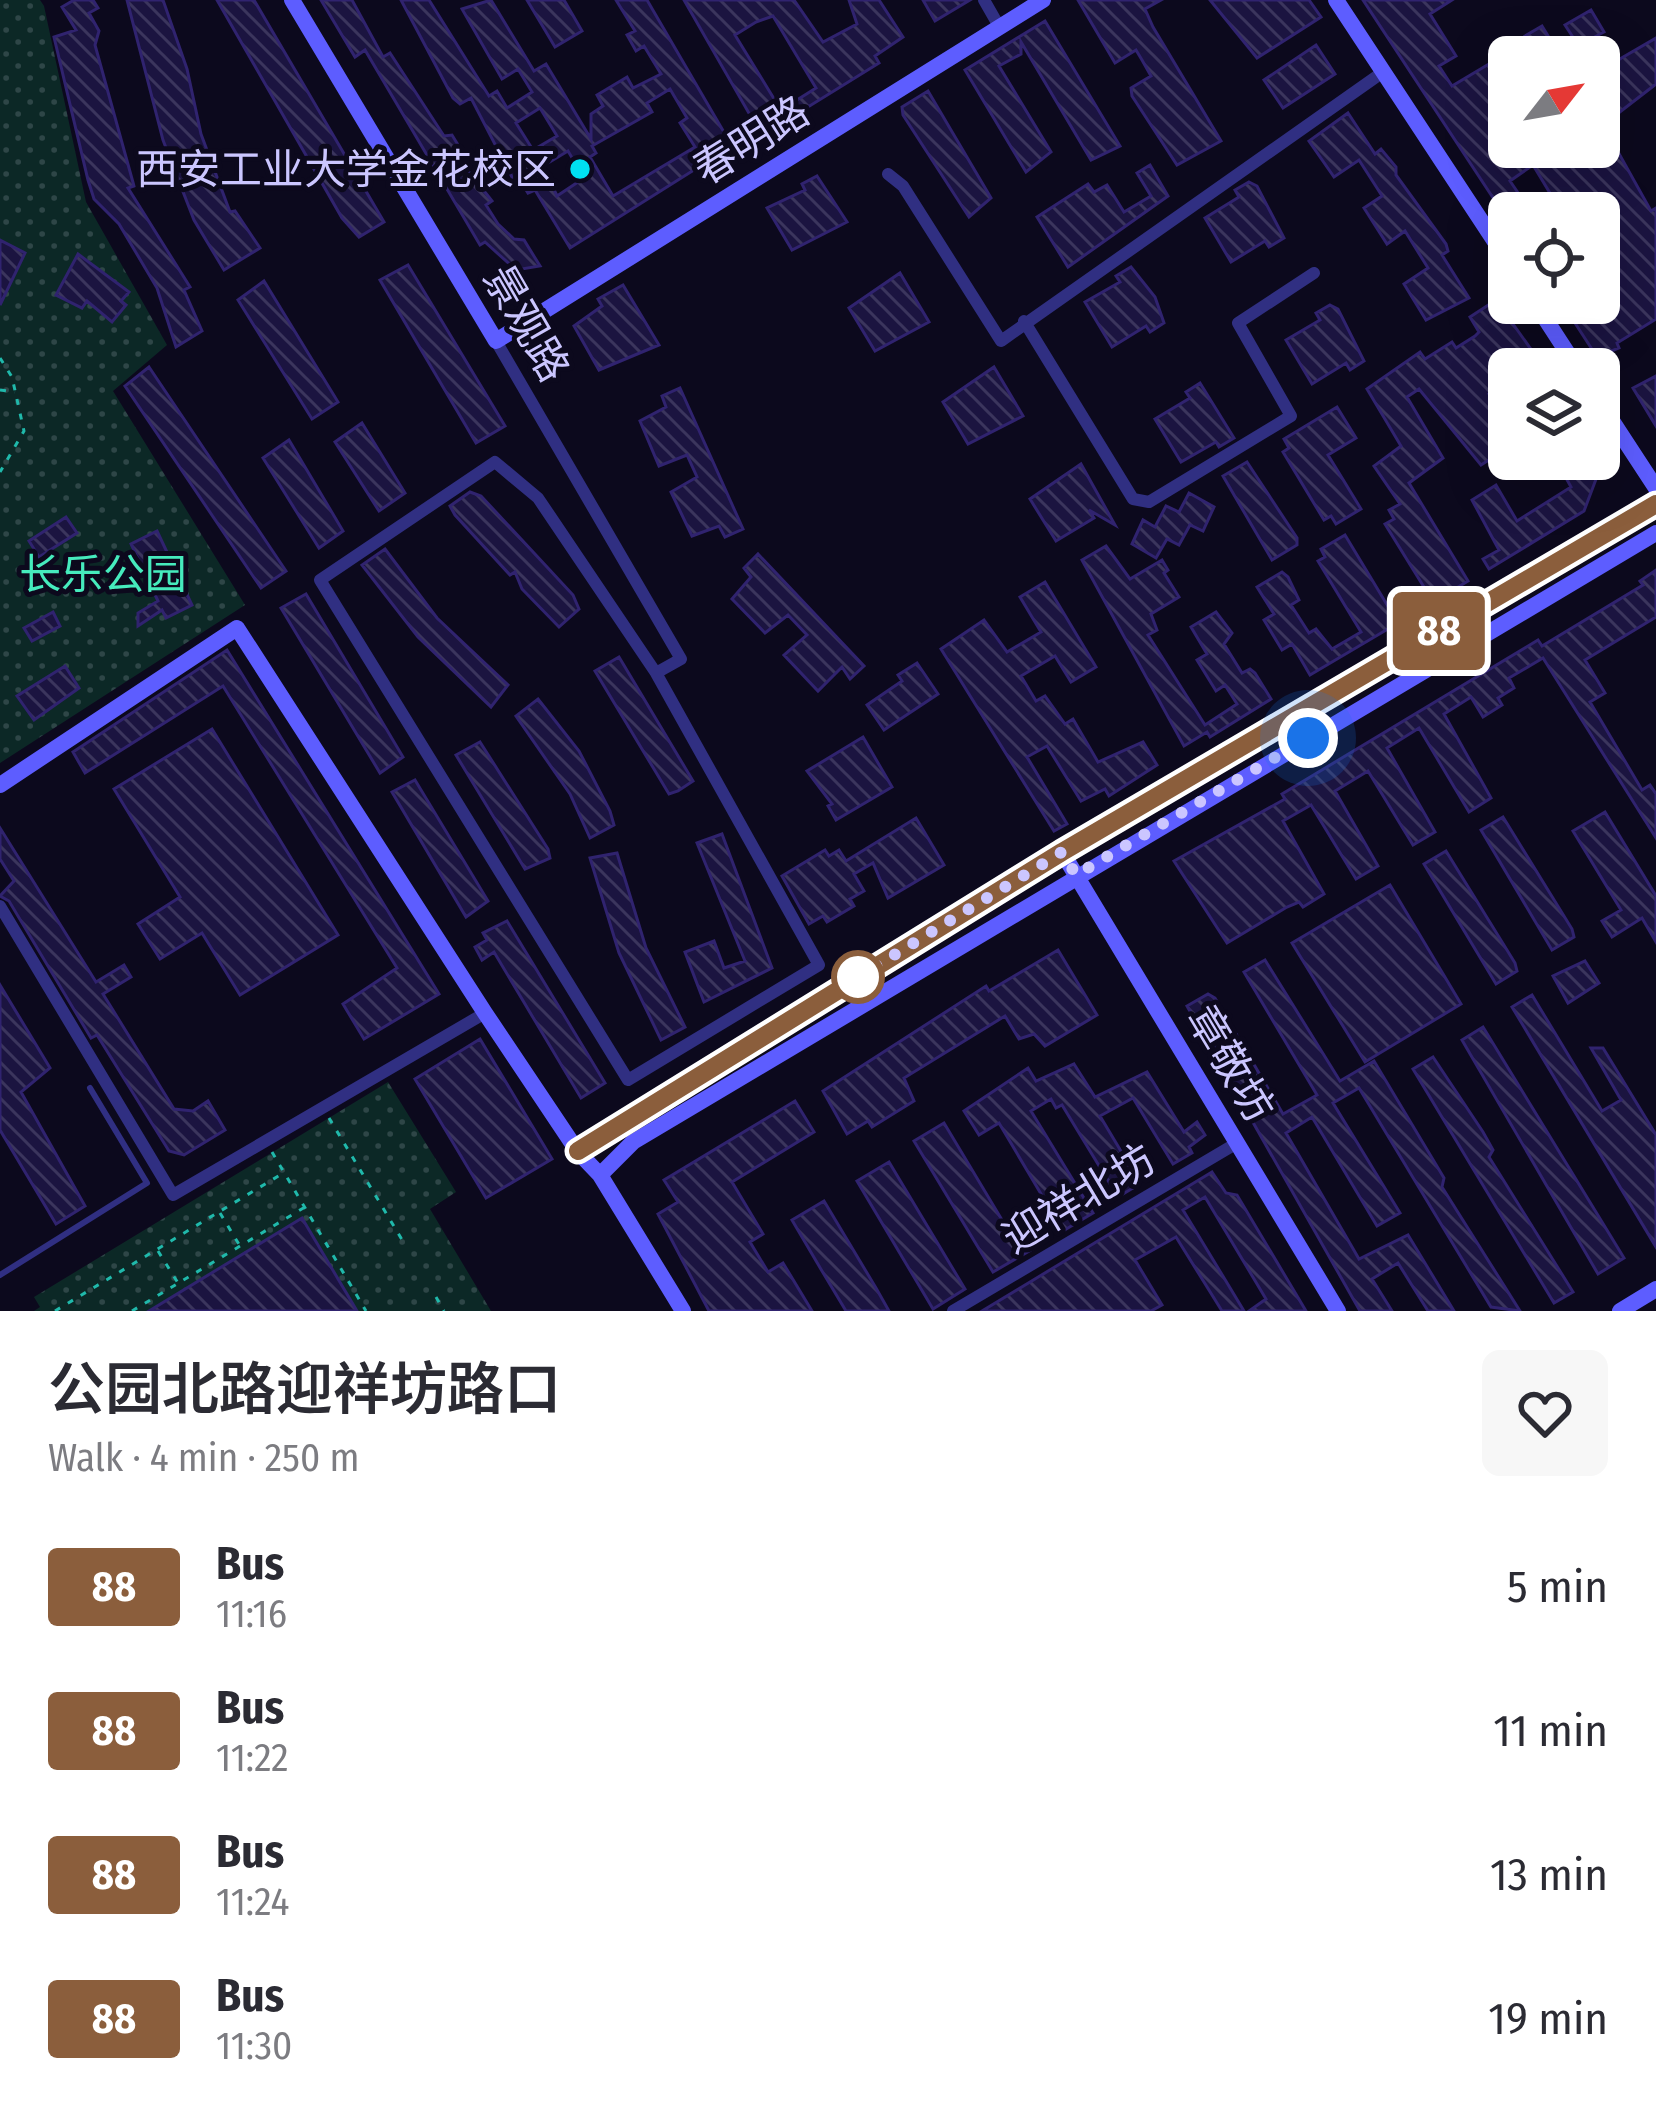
<!DOCTYPE html>
<html lang="en">
<head>
<meta charset="utf-8">
<style>
  :root { --surface:#fff; --page:#f7f7f7; --text:#2b2b33; --muted:#7c7c81 }
  body { margin:0; font-family:"Fira Sans Condensed","Noto Sans SC",sans-serif; background:var(--page); color:var(--text); height:100vh; display:flex; flex-direction:column; font-size:45px; white-space:nowrap }
  * { box-sizing:border-box; margin:0 }
  p { font-size:39px; color:var(--muted) }
  .icon { flex:none; width:66px; height:66px; fill:none; stroke:currentColor; stroke-width:2; stroke-linecap:round; stroke-linejoin:round }
  .map { position:relative; height:1311px; overflow:hidden }
  .details { display:flex; flex-direction:column; background:var(--surface); flex:1 }
  .details>* { flex:none }
  .badge { padding:0 24px; border-radius:9px; font-size:42px; line-height:78px }
  .needle { width:78px; rotate:59deg }
  .fabs { position:absolute; left:1488px; top:36px; display:grid; gap:24px }
  .fabs a { display:grid; place-items:center; width:132px; height:132px; border-radius:18px; background:var(--surface); box-shadow:0 12px 48px #0002; font-size:60px }
  .you { position:absolute; width:60px; height:60px; margin:-30px; border:9px solid #fff; border-radius:50%; background:#1a73e8; box-shadow:0 0 0 18px #1a73e833 }
  .map>.badge { position:absolute; translate:-50% -50%; box-shadow:0 0 0 6px #fff }
  .round { display:grid; place-items:center; flex:none; width:126px; height:126px; border-radius:18px; background:var(--page) }
  .headline { display:flex; align-items:center; justify-content:space-between; height:204px; padding:0 48px }
  h1 { font-size:57px; font-weight:600; line-height:90px }
  ul { padding:0; list-style:none }
  li { display:flex; align-items:center; gap:36px; height:144px; padding:0 48px }
  li div { flex:1 }
  li b { display:block; font-size:45px }
  li em { font-style:normal }
  li .badge { min-width:132px; font-weight:700; text-align:center }
  .map>svg:first-child { display:block }
  .grass { fill:url(#grass-dots) }
  .building { fill:url(#building-back-hatch); stroke:#30236f; stroke-width:3; fill-rule:evenodd }
  .lines { fill:none; stroke-linecap:round; stroke-linejoin:round }
  .path { stroke:#20b9ab; stroke-width:3; stroke-dasharray:6 9; stroke-linecap:butt }
  .lane { stroke:#302f82; stroke-width:6 }
  .street { stroke:#302f82; stroke-width:12 }
  .secondary { stroke:#5d5dff; stroke-width:16 }
  .line-casing { stroke:#fff; stroke-width:27 }
  .line { stroke:#8b5e3c; stroke-width:18 }
  .walk { stroke:#cbc6ff; stroke-width:12; stroke-dasharray:0 21.6 }
  .poi-dot { fill:#00e0f1; stroke:#0c091d; stroke-width:4.5 }
  .stop-dot { fill:#fff; stroke:#8b5e3c; stroke-width:6 }
  .labels { text-anchor:middle; stroke-width:10; stroke-linejoin:round; paint-order:stroke }
  .street-label { font-size:42px; fill:#cbc6ff; stroke:#0c091d }
  .poi-label { font-size:42px; fill:#cbc6ff; stroke:#0c091d; text-anchor:end }
  .park-label { font-size:42px; fill:#46ebbd; stroke:#0c091d }
</style>
</head>
<body>
<div class="map">
<svg width="1656" height="1311" viewBox="0 0 1656 1311">
  <defs>
    <pattern id="grass-dots" width="8" height="8" patternUnits="userSpaceOnUse" patternTransform="scale(3)"><rect width="8" height="8" fill="#0c2826"/><path d="M2 2h.1M6 6h.1" fill="none" stroke="#2e4647" stroke-width="1.8" stroke-linecap="round"/></pattern>
    <pattern id="building-back-hatch" width="6" height="6" patternUnits="userSpaceOnUse" patternTransform="scale(3)"><rect width="6" height="6" fill="#1b1440"/><path d="M-1 5l2 2M0 0l6 6M5-1l2 2" fill="none" stroke="#3b355d"/></pattern>
  </defs>
  <rect width="100%" height="100%" fill="#0c091d"/>
  <path class="grass" d="M0 0H40L44 6 86 202 167 345 113 391 245 605 0 763Z
    M388 1082 456 1192 430 1209 491 1311H34L40 1307 34 1297Z"/>
  <path class="building" d="M74 0H93L98 8 89 13 99 31 95 45 134 186 128 188 190 287 184 290 202 331 176 347 157 288 119 224 94 199 88 180 54 37 76 30 62 7Z
    M127 0H163L187 69 201 134 230 212 235 211 260 248 224 270 194 220 163 140Z
    M217 0H254L384 222 359 237 342 218Z
    M321 0H352L383 57 390 53 444 136 452 135 466 158 461 162 492 201 486 205 498 224 514 239 524 240 540 266 516 270 485 242 480 245 365 50 355 57Z
    M401 0H429L489 96 497 91 507 108 532 92 518 69 502 79 462 9 491 0 534 71 546 64 591 139V114L603 106 597 95 627 77 633 88 661 74 644 46 636 51 627 35 635 31 616 0H647L732 146 570 248 535 190 528 193 520 180 515 183 471 98 460 104 453 98ZM670 89 687 118 680 123 695 147 613 196 590 157 596 153 592 146 652 112 647 103ZM540 108 557 136 533 150 516 123ZM568 151 584 178 557 196 543 166Z
    M527 0H564L582 31 555 47Z
    M684 0H794L823 42 857 24 849 0H879L903 37 875 56 879 63 795 115 789 105 816 88 773 16 756 22 735 35 779 107 754 122Z
    M923 0H970L935 21Z
    M1078 0H1161L1145 9 1153 27 1221 141 1177 165 1132 96 1131 88 1151 76 1142 60 1136 50 1115 63Z
    M1210 0H1309L1321 17 1257 58Z
    M1363 0H1452L1430 14 1456 56 1439 66 1452 86 1494 61 1509 84V147H1599V57H1586L1565 25 1591 10 1604 32 1589 40 1606 67 1656 38V84L1603 125 1651 211 1656 208V319L1617 343 1619 348 1597 357 1562 303H1610L1599 275V213H1562L1533 165 1510 181 1532 213H1503Z
    M1045 21 1120 146 1091 160 1021 42V54L999 66 1051 152 1026 172 965 70Z
    M1542 26 1561 57H1522L1533 50 1525 36Z
    M1316 45 1335 74 1283 108 1264 80Z
    M928 91 991 198 969 217 903 115 902 107Z
    M1348 113 1375 154 1381 149 1396 167V175L1446 244 1448 251 1442 255 1469 298 1426 320 1404 284 1428 268 1405 231 1387 244 1364 208 1382 196 1377 188 1359 160 1334 177 1309 141Z
    M1150 165 1168 196 1068 267 1037 217 1088 184 1094 192 1107 185 1124 212 1151 196 1137 173Z
    M817 176 847 222 792 250 767 208 805 190 802 184Z
    M1249 182 1257 186 1284 238 1269 247 1265 241 1231 262 1205 218 1239 197 1235 190Z
    M0 240 25 253 0 305Z
    M78 254 129 292 121 301 126 305 112 322 87 301 82 308 56 295Z
    M408 265 505 426 476 443 380 280Z
    M1131 267 1155 297 1164 323 1150 332 1146 326 1112 347 1085 302 1120 282 1116 276Z
    M900 273 929 322 875 351 849 308Z
    M264 281 338 402 312 419 238 300Z
    M623 285 659 345 599 370 574 326 602 306 598 299Z
    M1496 300 1545 369H1509V381L1489 394 1509 425V447L1481 465 1419 389 1407 397 1443 458 1409 483 1468 581 1417 612 1411 602 1427 592 1385 524 1394 519 1389 510 1400 504 1374 466 1401 446 1367 389 1420 352 1425 359 1452 342 1456 348 1475 336 1479 332 1470 317Z
    M1330 305 1338 309 1364 361 1350 370 1346 363 1312 384 1286 340 1320 320 1316 313Z
    M149 367 286 571 261 588 125 386Z
    M994 367 1023 416 968 444 943 402Z
    M1656 376V426L1633 388Z
    M1200 383 1234 438 1219 447 1216 442 1181 462 1155 419 1190 398 1186 392Z
    M680 388 743 529 725 537 719 526 692 536 671 492 697 477 687 455 659 466 640 421 666 407 662 396Z
    M1337 407 1356 438 1328 455 1361 509 1336 524 1331 516 1324 520 1283 452 1289 448 1284 439Z
    M362 423 405 493 379 511 335 442Z
    M289 440 343 531 319 548 263 458Z
    M1568 459H1611L1595 469 1598 474 1584 511 1489 569 1483 559 1499 550 1472 500 1496 485 1517 521 1571 487 1565 476 1575 470Z
    M1247 462 1297 538V545L1272 560 1223 476Z
    M1081 464 1115 525 1089 510 1094 518 1056 541 1030 499Z
    M470 492 481 496 573 595 579 609 559 627 522 589 515 572 510 575 455 515 450 506Z
    M1189 493 1214 507 1203 531 1190 525 1179 545 1167 539 1156 558 1132 544 1143 520 1155 527 1166 506 1179 512Z
    M66 517 77 533 39 557 29 541Z
    M157 531 192 605 166 618 162 610 138 626V613L158 601 131 544Z
    M1345 535 1398 623 1310 675 1292 644 1282 650 1264 620 1274 614 1257 587 1282 572 1288 577 1299 600 1291 605 1309 633 1316 629 1332 649 1361 632 1318 561 1325 557 1321 549Z
    M1106 546 1130 579 1162 560 1168 570 1164 573 1179 597 1151 614 1157 630 1148 635 1205 725 1237 704 1225 685 1216 691 1197 660 1207 654 1191 627 1216 612 1232 633 1224 644 1242 673 1250 669 1255 673 1271 699 1210 737 1207 732 1184 746 1082 560Z
    M385 549 437 618 508 685 491 707 418 637 362 565Z
    M758 554 864 666 850 679 842 667 818 691 784 655 807 635 788 615 765 633 732 599 751 577 744 568Z
    M1656 570V617L1585 660 1605 693 1590 702 1642 790 1650 785 1656 794V838L1543 658 1509 678 1514 688 1498 698 1502 705 1483 717 1471 697 1444 714 1491 798 1469 812 1419 728 1387 748 1435 832 1413 845 1368 771 1335 791 1378 866 1356 879 1311 805 1283 821 1324 894 1303 907 1299 902 1287 907 1227 943 1174 861 1285 799 1282 794 1538 640 1542 646 1643 585 1640 581Z
    M1045 582 1096 667 1071 682 1055 656 1021 676 1036 701 1045 696 1065 724 1073 719 1098 762 1143 742 1157 765 1109 796 1105 789 1081 801 1047 746 1027 757 1067 824 1054 831 941 649 984 620 1007 652 1041 632 1020 597Z
    M306 594 403 757 380 773 281 608Z
    M53 612 60 626 32 641 24 628Z
    M227 650 439 994 364 1039 343 1004 397 968 223 686 85 773 73 752Z
    M619 657 693 781 678 791 669 794 595 671Z
    M917 663 938 694 884 730 867 705 902 681 898 675Z
    M65 666 79 688 34 720 17 696Z
    M538 699 579 751 610 811 614 825 590 838 570 794 516 716Z
    M212 729 338 935 240 995 202 933 160 959 138 924 180 897 114 789Z
    M863 737 892 787 836 820 828 806 832 804 807 771Z
    M480 742 548 849 550 858 525 869 456 755Z
    M415 780 488 901 466 917 392 792Z
    M1605 812 1656 896V942L1642 918 1612 937 1602 921 1621 910 1573 831Z
    M1503 817 1572 929 1574 937 1552 950 1481 830Z
    M916 818 944 865 888 898 873 863 854 874 864 891 850 899 854 906 827 922 823 916 809 924 782 876 825 850 829 856 839 850 846 861Z
    M0 828 96 982 124 965 131 977 103 994 174 1109 193 1111 208 1101 225 1130 184 1155 169 1151 97 1035 91 1038 9 901 0 896 14 881 0 859Z
    M722 834 772 968 704 1002 685 952 714 941 724 968 745 961 697 843Z
    M1446 851 1515 963 1517 971 1496 984 1424 864Z
    M617 853 646 948 685 1027 661 1040 619 953 590 858Z
    M1390 885 1461 1004 1365 1062 1292 943Z
    M507 921 605 1083 581 1098 494 952 482 960 475 947 487 940 483 933Z
    M1058 950 1097 1015 1045 1046 1034 1034 1019 1039 1005 1016 904 1078 914 1101 872 1127 868 1121 847 1134 823 1091 986 986 989 991Z
    M1265 960 1340 1081 1374 1061 1444 1178 1442 1187 1520 1311 1491 1307 1359 1088 1333 1103 1400 1213 1377 1226 1312 1117 1286 1133 1359 1259 1408 1235 1454 1311H1428L1398 1263 1372 1279 1392 1311H1360L1187 1006 1208 994 1215 998 1283 1114 1317 1095 1244 972Z
    M1585 961 1599 983 1568 1003 1553 976Z
    M0 985 50 1068 21 1092 85 1206 56 1224 0 1130Z
    M1532 995 1602 1111 1621 1100 1591 1048H1603L1656 1135V1247L1512 1007Z
    M1483 1027 1624 1258 1598 1274 1462 1040Z
    M480 1039 552 1159 486 1198 415 1079Z
    M1433 1057 1483 1132 1493 1150 1489 1157 1573 1292 1554 1303 1413 1069Z
    M1074 1064 1095 1097 1147 1072 1184 1132 1197 1122 1205 1135 1189 1147 1192 1153 1173 1164 1133 1098 1100 1116 1137 1178 1138 1185 1118 1197 1062 1105 1056 1108 1051 1099 1031 1111 1093 1213 1063 1231 999 1123 979 1135 964 1111 1028 1068 1036 1081Z
    M795 1101 814 1132 732 1182 763 1234 750 1242 768 1272 783 1263 812 1311H709L658 1214 678 1202 664 1180Z
    M944 1123 1008 1230 1028 1218 1043 1243 993 1272 914 1141Z
    M889 1162 965 1289 933 1309 857 1181Z
    M1212 1172 1226 1193 1237 1195 1306 1311H1249L1266 1299 1205 1197 1183 1210 1244 1311H1222L1176 1237 1135 1260 1162 1305 1151 1311H982Z
    M824 1201 876 1288 889 1311H846L822 1271 792 1220Z
    M302 1218 357 1311H149Z"/>
  <g class="lines">
    <path class="path" d="M0 358 12 377 24 431 0 472
      M0 390 15 392
      M329 1118 404 1243
      M272 1152 366 1311
      M220 1213 240 1246
      M158 1251 178 1283
      M436 1297 444 1311
      M55 1311 285 1172
      M132 1311 305 1207"/>
    <path class="lane" d="M0 1275 147 1183 90 1088"/>
    <path class="street" d="M984 0 1000 28
      M888 174 903 186 1001 341 1383 72
      M1024 321 1133 499 1149 502 1291 416 1238 323 1314 273
      M496 341 681 659 656 673
      M495 462 538 498 656 673 819 965 628 1080 320 580Z
      M0 906 173 1195 485 1013
      M953 1311 1237 1143"/>
    <path class="secondary" d="M292 0 496 341 1043 0
      M1336 0 1509 263
      M1535 303 1578 369
      M1599 401 1656 488
      M0 785 237 628 485 1013 578 1152 600 1175 683 1311
      M1062 852 1338 1311
      M578 1152 1062 852 1656 504
      M600 1175 633 1142 1656 533
      M1620 1311 1656 1289"/>
  </g>
  <g class="lines">
    <g class="line-casing">
      <path id="line" d="M578 1151 1062 852 1656 504"/>
    </g>
    <use href="#line" class="line"/>
    <path class="walk" d="M858 977 1062 852 1076 875 1308 738"/>
  </g>
  <circle class="poi-dot" cx="580" cy="169" r="12"/>
  <circle class="stop-dot" cx="858" cy="977" r="24"/>
  <g class="labels">
    <g class="street-label">
      <text transform="translate(751 140) rotate(-32)" y="15">春明路</text>
      <text transform="translate(527 323) rotate(60)" y="15">景观路</text>
      <text transform="translate(1231 1063) rotate(59)" y="15">章敬坊</text>
      <text transform="translate(1078 1198) rotate(-31)" y="15">迎祥北坊</text>
    </g>
    <g class="poi-label">
      <text x="556" y="184">西安工业大学金花校区</text>
    </g>
    <g class="park-label">
      <text x="103" y="589">长乐公园</text>
    </g>
  </g>
</svg>
<div class="fabs">
<a><svg class="needle" viewBox="-14 -14 28 28"><path d="M0-13l5 13h-10z" fill="#e53935"/><path d="M0 13l5-13h-10z" fill="#7c7c81"/></svg></a>
<a><svg class="icon" aria-label="locate" viewBox="0 0 24 24"><circle cx="12" cy="12" r="6"/><path d="M12 2v4M12 18v4M2 12h4M18 12h4"/></svg></a>
<a><svg class="icon" aria-label="layers" viewBox="0 0 24 24"><path d="M12 4l9 5-9 5-9-5zM3 14l9 5 9-5"/></svg></a>
</div>
<div class="you" style="left:1308px;top:738px"></div>
<b class="badge" style="left:1439px;top:631px;background:#8b5e3c;color:#fff">88</b>
</div>
<section class="details">
<div class="headline"><div><h1>公园北路迎祥坊路口</h1><p>Walk · 4 min · 250 m</p></div><a class="round"><svg class="icon" aria-label="heart" viewBox="0 0 24 24"><path d="M12 20l-8-8c-3-5 5-10 8-4 3-6 11-1 8 4z"/></svg></a></div>
<ul>
<li><span class="badge" style="background:#8b5e3c;color:#fff">88</span><div><b>Bus</b><p>11:16</p></div><em>5 min</em></li>
<li><span class="badge" style="background:#8b5e3c;color:#fff">88</span><div><b>Bus</b><p>11:22</p></div><em>11 min</em></li>
<li><span class="badge" style="background:#8b5e3c;color:#fff">88</span><div><b>Bus</b><p>11:24</p></div><em>13 min</em></li>
<li><span class="badge" style="background:#8b5e3c;color:#fff">88</span><div><b>Bus</b><p>11:30</p></div><em>19 min</em></li>
</ul>
</section>
</body>
</html>
